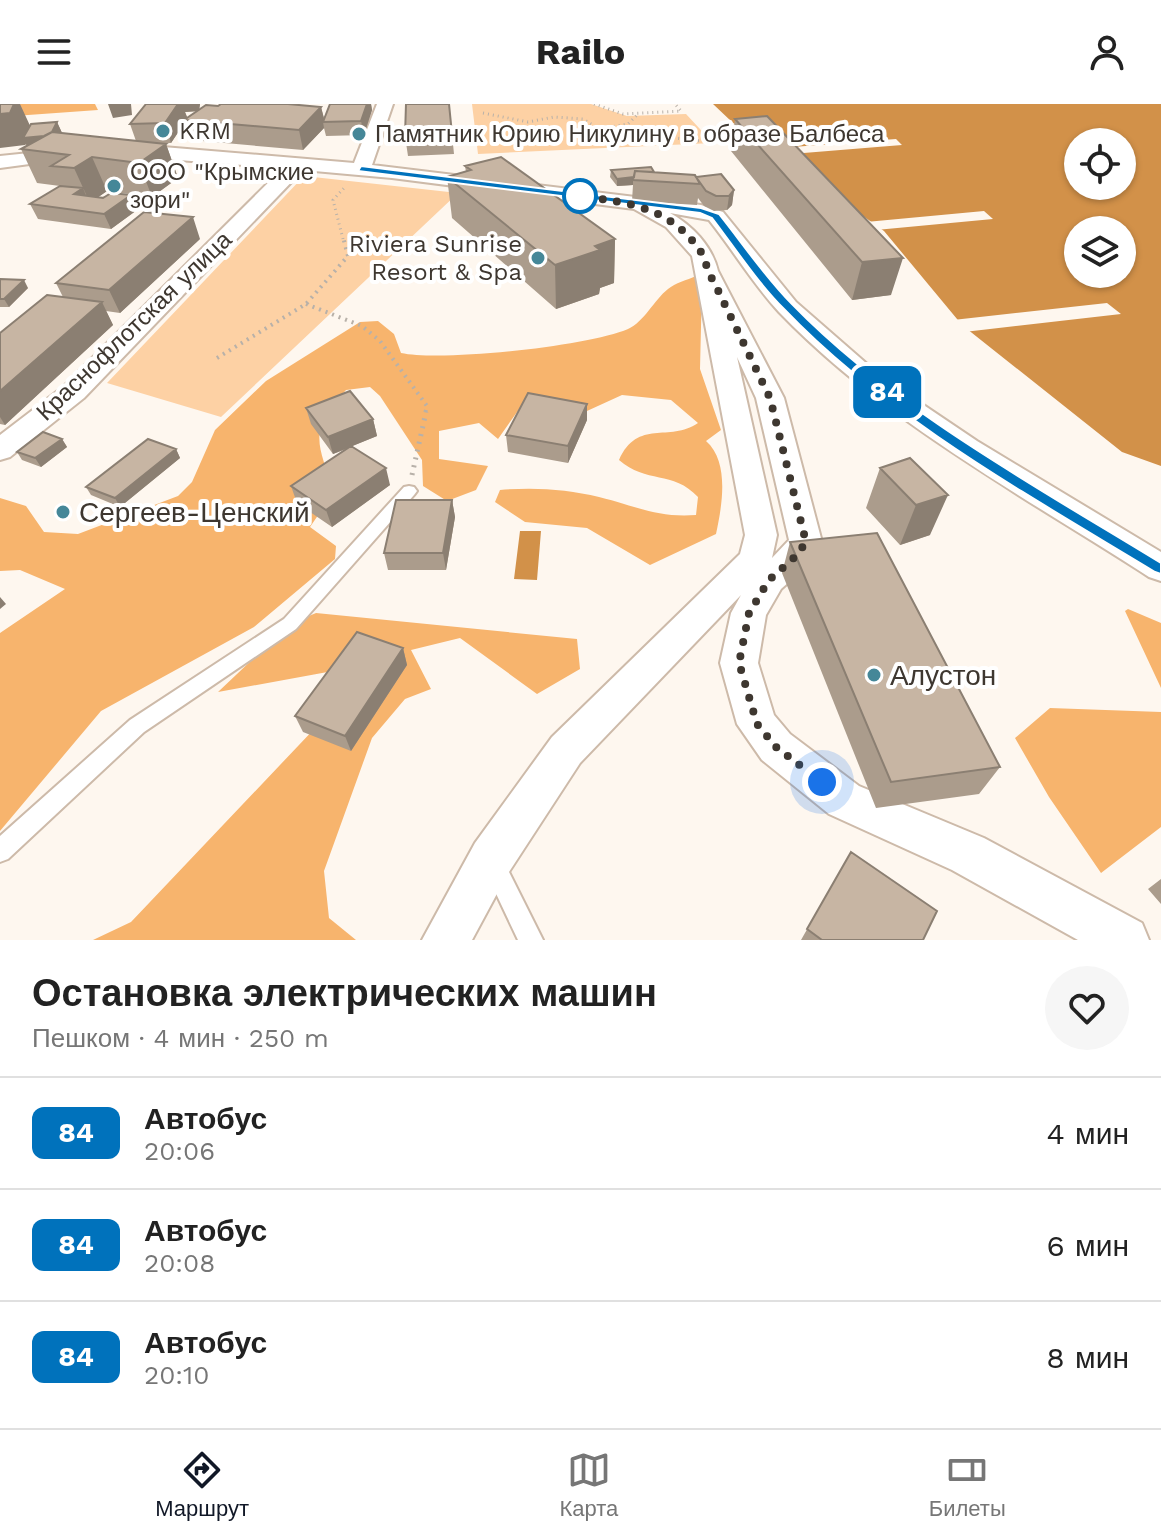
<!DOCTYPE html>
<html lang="ru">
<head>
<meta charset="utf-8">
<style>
  :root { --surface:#fff; --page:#f6f6f6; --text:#222; --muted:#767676; --line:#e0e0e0; --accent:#111827 }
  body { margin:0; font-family:"Work Sans",sans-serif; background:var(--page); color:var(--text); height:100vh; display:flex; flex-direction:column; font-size:30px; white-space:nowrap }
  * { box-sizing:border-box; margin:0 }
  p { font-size:26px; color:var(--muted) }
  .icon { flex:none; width:44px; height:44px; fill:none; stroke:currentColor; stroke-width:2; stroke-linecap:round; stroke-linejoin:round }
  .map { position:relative; height:836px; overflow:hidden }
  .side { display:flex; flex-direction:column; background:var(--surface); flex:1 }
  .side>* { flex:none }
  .badge { padding:0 16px; border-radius:12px; font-size:28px; line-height:52px }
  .fabs { position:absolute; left:1064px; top:24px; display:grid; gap:16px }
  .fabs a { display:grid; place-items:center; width:72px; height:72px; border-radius:50%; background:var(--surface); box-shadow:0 2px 6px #0004; font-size:40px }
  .you { position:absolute; width:40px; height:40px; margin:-20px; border:6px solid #fff; border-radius:50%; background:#1a73e8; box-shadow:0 0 0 12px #1a73e833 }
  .map>.badge { position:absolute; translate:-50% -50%; box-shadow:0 0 0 4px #fff }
  .round { display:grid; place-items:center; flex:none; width:84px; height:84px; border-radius:42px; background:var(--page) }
  .overview { display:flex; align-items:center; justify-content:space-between; height:136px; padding:0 32px }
  h1 { font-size:38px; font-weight:700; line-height:60px }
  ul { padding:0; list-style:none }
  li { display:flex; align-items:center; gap:24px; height:112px; padding:0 32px; border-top:2px solid var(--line) }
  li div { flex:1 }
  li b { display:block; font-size:30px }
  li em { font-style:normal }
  li .badge { min-width:88px; font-weight:700; text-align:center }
  header { display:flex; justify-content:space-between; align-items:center; height:104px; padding:0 32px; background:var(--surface); font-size:36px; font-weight:700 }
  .menu { display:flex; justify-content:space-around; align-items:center; height:112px; border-top:2px solid var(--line); background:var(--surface); font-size:22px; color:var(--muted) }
  .menu a { display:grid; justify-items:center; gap:4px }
  .menu .active { color:var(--accent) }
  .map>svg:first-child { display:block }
  .green { fill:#fdd1a4 }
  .forest { fill:#f7b46d }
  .water { fill:#d29149; fill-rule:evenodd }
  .pier { fill:#fef7ef }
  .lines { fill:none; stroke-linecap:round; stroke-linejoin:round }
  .service-casing { stroke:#cdbaa9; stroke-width:4 }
  .minor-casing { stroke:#cdbaa9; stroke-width:4 }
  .path-far2 { stroke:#b8b1a9; stroke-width:3; stroke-dasharray:1 4; stroke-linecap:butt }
  .path-far1 { stroke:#b8b1a9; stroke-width:4; stroke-dasharray:2 5; stroke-linecap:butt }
  .path { stroke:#b8b1a9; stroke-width:5; stroke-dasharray:2 6; stroke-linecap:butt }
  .service { fill:#fff; fill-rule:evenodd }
  .minor { fill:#fff; fill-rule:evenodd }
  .wall { fill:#ab9c8c; fill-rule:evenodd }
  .shaded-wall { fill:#8b7f72 }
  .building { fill:#c7b5a3; stroke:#8b7f72; stroke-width:2 }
  .line { fill:#0072bc; stroke:#fff; stroke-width:2 }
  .walk { stroke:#3e3730; stroke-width:8; stroke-dasharray:0 14.4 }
  .poi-dot { fill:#458798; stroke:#fff; stroke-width:3 }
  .stop-dot { fill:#fff; stroke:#0072bc; stroke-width:4 }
  .labels { text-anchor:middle; stroke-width:8; stroke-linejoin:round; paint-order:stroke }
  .far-poi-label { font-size:24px; fill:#3e3730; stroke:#fff; text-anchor:start }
  .far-street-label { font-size:24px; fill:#3e3730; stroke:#fff }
  .poi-label { font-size:28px; fill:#3e3730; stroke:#fff; text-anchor:start }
</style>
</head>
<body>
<header><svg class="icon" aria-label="menu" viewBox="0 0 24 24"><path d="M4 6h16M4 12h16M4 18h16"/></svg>Railo<svg class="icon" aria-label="person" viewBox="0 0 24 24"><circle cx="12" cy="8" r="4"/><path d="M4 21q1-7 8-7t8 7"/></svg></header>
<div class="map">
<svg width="1161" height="836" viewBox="0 0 1161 836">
  <rect width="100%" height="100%" fill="#fef7ef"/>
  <path class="green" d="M472 0H591L627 12 686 10 713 39 478 50Z
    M304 72 458 89 221 313 107 279Z"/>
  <path class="forest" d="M0 0H95L98 6 0 13Z
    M696 172 702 180 700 265 721 326 706 337C730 358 722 402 716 430L650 461 587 424 525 418 495 398 500 386C533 383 567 385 599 393 636 402 657 414 696 411L698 393C673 366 646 380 619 356 638 314 669 339 698 319L671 296 622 291 576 312 527 294 498 335 479 319 439 327V355L488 362 476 386 447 397 423 382 422 356 380 292 370 283 346 286C307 328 318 339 334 388L310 423 336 442 335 455 254 523 101 607 0 727V529L65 485 20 466 0 467V394L26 402 44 428 78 430 178 392 192 378 215 326 266 277 360 218 378 217 394 230 401 249C443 258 589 242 628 225 644 218 654 196 668 185 675 179 687 176 696 172Z
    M1128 505 1161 519V584L1125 507Z
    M316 509 577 535 580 565 537 590 460 534 411 546 431 585 405 595 372 634 324 767 329 814 356 836H93L131 818 317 622 333 567 218 588 290 520Z
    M1050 604 1161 608V723L1101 769 1049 693 1015 634Z"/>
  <path class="water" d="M713 0H1161V362L1122 348 962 221 884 127 732 18ZM1078 38H1122V82H1078ZM1078 126H1122V170H1078Z
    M520 427H541L537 476 514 475Z"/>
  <path class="pier" d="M896 35 902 41 779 51 767 45Z
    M984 107 993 115 876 126 866 118Z
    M1107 199 1121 210 964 228 953 216Z"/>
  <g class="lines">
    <g class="service-casing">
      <path id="service" d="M409 382 414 383 417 387 414 391 296 525 144 628 8 755 0 758V732L130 616 284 515 404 383Z
        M493 749 501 752 543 836H518L482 760 485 752Z"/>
    </g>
    <g class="minor-casing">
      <path id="minor" d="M377 0H393L372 61 701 101 723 108 796 198 882 273 977 337 1161 448V477L1149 473C1022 391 885 318 779 208 753 180 733 146 709 116L670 109C692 121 712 142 718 167L784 294 822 438 808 461 781 485 766 511 758 559 774 611 790 630 859 682 984 734 1142 819 1149 836H1078L952 766 829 710 762 656 737 620 720 559 731 509 741 491 580 659 507 771 472 836H422L475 739 552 633 740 450 745 431 692 152 666 123 634 105 392 74 303 66 84 294 10 353 0 356V331L64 282 283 64 127 52 121 51 118 47 121 43H163L354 59ZM737 253 756 294 789 436 772 454 777 431Z
        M68 45 77 50 74 54 0 64V52Z"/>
    </g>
    <path class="path-far2" d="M594 0 623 10 681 7 675 0
      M483 9 528 18 554 13 583 15 599 25 701 37
      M604 24 628 20 639 9
      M343 135 333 96 344 84"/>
    <path class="path-far1" d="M306 200 362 222 380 237 427 302 425 310
      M217 254 306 200 348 152 343 133"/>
    <path class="path" d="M412 371 426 308"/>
    <use href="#service" class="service"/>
    <use href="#minor" class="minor"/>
  </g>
  <path class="wall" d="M146 0H200L199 6 214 2 321 3 324 15 330 0H371L372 6 364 31 326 32 324 24 303 46 191 36 185 18 171 39H160L166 40 178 74 152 93 107 87 98 93 131 91 137 106 111 125 38 115 30 100 60 82 37 79 21 45 27 42 26 40 25 41 30 22 57 18 62 29 136 37 130 20ZM198 7 187 14 185 8Z
    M449 0 454 50 408 52 405 32Z
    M735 15 891 191 852 196 731 47Z
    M465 62 615 135 614 179 600 184 599 190 556 205 452 114 447 73 466 68Z
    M611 66 696 73 734 86 732 101 727 106 714 107 704 102 698 94 697 101 632 97 633 81 617 82 610 73Z
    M200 135 120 209 106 207 113 221 5 321 0 320V229L63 193 56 179Z
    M0 175 28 184 9 203H0Z
    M587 300V316L568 359 508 348 506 331Z
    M306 304 373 315 377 332 352 342 390 381 332 423 297 399 291 382 349 344 333 350 311 320Z
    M62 335 67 343 41 363 22 356 17 348Z
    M176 345 180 354 120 403 91 391 86 383Z
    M910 354 930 431 900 441 866 404 880 364Z
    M452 396 455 413 446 466H388L384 449Z
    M790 438 1000 663 979 690 876 704 782 469Z
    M403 544 407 561 351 647 303 628 295 612Z
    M851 748 923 836H801Z
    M1161 775V800L1148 785Z"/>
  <path class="shaded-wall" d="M14 0H20L32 26 57 18 63 31 29 46 26 40 25 41 0 44V10Z
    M108 0H131L132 11 113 14Z
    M153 0H200L199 7 185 8 188 15 184 16 185 18 171 39 165 19Z
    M367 0H371L372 6 364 31 361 17Z
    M321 3 325 18H323L324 24 303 46 299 26Z
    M166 40 178 74 152 93 139 59Z
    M92 53 107 87 90 99 74 64Z
    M655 71 633 76V81L617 82V75Z
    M83 84 89 99 74 90Z
    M734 86 732 101 727 106 729 92Z
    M131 91 137 106 111 125 104 110Z
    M193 113 200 135 120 209 109 186Z
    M615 135 614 179 600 184 599 190 556 205 555 161 595 142Z
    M903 154 891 191 852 196 862 158Z
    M24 176 28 184 9 203 4 195Z
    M102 198 113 221 5 321 0 313V287Z
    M587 300V316L568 359V342Z
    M373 315 377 332 333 350 328 333Z
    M62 335 67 343 41 363 35 354Z
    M176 345 180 354 120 403 115 394Z
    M386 364 390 381 332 423 326 406Z
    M948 391 930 431 900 441 916 401Z
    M452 396 455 413 446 466 443 449Z
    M0 493 6 500 0 505Z
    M403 544 407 561 351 647 345 632Z"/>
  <path class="building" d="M0 0H14L10 9 0 10Z
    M146 0H178L165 19 130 20Z
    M221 0H288L321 3 299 26 184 16 206 1 218 2Z
    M330 0H367L361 17 323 18Z
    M406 0H449L452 30 405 32Z
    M767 12 903 154 862 158 735 15Z
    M57 18 52 28 44 32 23 34 31 20Z
    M52 28 166 40 139 59 92 53 74 64 51 62 69 51 21 45Z
    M501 53 615 135 595 142 600 146 555 161 447 73 471 66 465 62Z
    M651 63 654 68 635 67 634 73 617 75 611 66Z
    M635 67 695 71 700 80 633 76Z
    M721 70 734 86 729 92H716L706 87 696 73Z
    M60 82 83 84 74 90 103 94 111 89 131 91 104 110 30 100Z
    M144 108 193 113 109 186 56 179Z
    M0 175 24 176 4 195H0Z
    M47 191 102 198 0 287V229Z
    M350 287 373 315 328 333 306 304Z
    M528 289 587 300 568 342 506 331Z
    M43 328 62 335 35 354 17 348Z
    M148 335 176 345 115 394 86 383Z
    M351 342 386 364 326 406 291 382Z
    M910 354 948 391 916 401 880 364Z
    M396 396H452L443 449H384Z
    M877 429 1000 663 891 678 790 438Z
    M357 528 403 544 345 632 295 612Z
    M851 748 937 807 923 836H822L807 825Z"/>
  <path class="line" d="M361 62 701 104 719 110C743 140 765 173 792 200 896 307 1039 384 1161 459V470L1155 468C1028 391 887 313 784 205 757 178 735 144 712 114L700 109 358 67Z"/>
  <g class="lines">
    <path class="walk" d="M580 92H577C626 98 670 102 701 148 707 156 705 165 713 176L770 294 806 438 796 452 769 476 749 509 739 559 757 620 776 643 822 678"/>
  </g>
  <g class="poi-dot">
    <circle cx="163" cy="27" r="8"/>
    <circle cx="359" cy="30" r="8"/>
    <circle cx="114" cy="82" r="8"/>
    <circle cx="538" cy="154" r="8"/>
    <circle cx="63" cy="408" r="8"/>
    <circle cx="874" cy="571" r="8"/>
  </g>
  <circle class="stop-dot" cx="580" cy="92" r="16"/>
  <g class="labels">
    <g class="far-poi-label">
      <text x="179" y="35">KRM</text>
      <text x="375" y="38">Памятник Юрию Никулину в образе Балбеса</text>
      <text x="130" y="76">ООО "Крымские<tspan x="130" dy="28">зори"</tspan></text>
      <text x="522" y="148" text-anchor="end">Riviera Sunrise<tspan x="522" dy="28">Resort &amp; Spa</tspan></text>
    </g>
    <g class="far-street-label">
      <text transform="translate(134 222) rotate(-44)" y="8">Краснофлотская улица</text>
    </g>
    <g class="poi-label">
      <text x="79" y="418">Сергеев-Ценский</text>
      <text x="890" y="581">Алустон</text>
    </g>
  </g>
</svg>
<div class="fabs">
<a><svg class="icon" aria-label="locate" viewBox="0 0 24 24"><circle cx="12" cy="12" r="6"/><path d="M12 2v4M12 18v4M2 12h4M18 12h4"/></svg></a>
<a><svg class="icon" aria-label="layers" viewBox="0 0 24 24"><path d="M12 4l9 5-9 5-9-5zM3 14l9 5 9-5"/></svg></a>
</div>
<div class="you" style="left:822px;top:678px"></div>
<b class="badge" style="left:887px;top:288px;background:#0072bc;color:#fff">84</b>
</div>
<section class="side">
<div class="overview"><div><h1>Остановка электрических машин</h1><p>Пешком · 4 мин · 250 m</p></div><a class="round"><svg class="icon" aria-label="heart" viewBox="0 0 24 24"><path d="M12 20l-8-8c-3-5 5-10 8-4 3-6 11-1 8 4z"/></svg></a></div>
<ul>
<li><span class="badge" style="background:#0072bc;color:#fff">84</span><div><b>Автобус</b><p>20:06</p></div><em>4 мин</em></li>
<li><span class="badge" style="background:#0072bc;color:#fff">84</span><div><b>Автобус</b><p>20:08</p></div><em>6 мин</em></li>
<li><span class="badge" style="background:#0072bc;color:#fff">84</span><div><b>Автобус</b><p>20:10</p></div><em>8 мин</em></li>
</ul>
</section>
<nav class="menu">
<a class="active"><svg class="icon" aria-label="directions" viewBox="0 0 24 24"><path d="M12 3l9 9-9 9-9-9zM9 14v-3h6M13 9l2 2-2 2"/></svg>Маршрут</a>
<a><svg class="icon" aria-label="map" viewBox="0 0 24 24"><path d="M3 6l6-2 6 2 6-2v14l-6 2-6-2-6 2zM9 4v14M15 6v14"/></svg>Карта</a>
<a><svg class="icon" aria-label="tickets" viewBox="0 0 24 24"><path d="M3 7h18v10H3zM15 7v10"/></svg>Билеты</a>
</nav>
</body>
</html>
